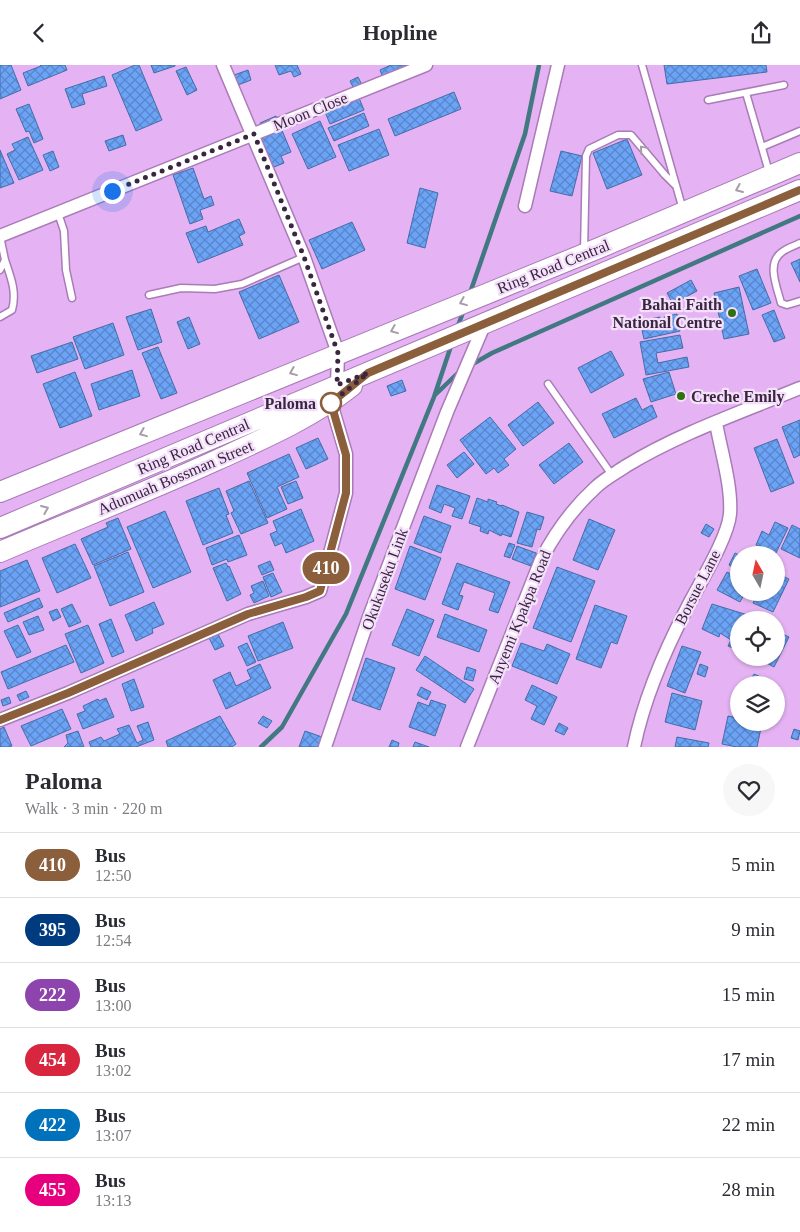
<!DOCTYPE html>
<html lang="en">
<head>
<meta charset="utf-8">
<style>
  :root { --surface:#fff; --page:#f7f7f7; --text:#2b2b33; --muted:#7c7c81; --line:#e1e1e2 }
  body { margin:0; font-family:"Times New Roman",serif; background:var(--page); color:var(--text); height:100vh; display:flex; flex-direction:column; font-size:19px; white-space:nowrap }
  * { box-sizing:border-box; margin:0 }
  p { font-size:16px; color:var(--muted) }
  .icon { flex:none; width:28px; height:28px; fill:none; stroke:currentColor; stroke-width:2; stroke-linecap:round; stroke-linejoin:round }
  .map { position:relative; height:682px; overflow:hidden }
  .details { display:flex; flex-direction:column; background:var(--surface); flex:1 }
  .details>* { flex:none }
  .badge { padding:0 10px; border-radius:16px; font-size:18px; line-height:32px }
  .needle { width:32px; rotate:351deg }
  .fabs { position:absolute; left:730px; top:481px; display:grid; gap:10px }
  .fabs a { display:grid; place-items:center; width:55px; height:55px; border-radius:50%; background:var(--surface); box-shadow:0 1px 4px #0004; font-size:25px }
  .you { position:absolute; width:25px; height:25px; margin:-12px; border:4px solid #fff; border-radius:50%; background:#1a73e8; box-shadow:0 0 0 8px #1a73e833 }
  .map>.badge { position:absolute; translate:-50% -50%; box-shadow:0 0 0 2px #fff }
  .round { display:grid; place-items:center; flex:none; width:52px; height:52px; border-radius:26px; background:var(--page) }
  .headline { display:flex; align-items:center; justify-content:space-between; height:85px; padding:0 25px }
  h1 { font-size:24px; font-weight:700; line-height:38px }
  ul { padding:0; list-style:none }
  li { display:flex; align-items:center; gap:15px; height:65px; padding:0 25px; border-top:1px solid var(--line) }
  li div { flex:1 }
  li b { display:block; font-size:19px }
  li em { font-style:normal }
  li .badge { min-width:55px; font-weight:700; text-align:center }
  header { display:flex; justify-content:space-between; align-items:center; height:65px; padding:0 25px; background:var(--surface); font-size:22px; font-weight:700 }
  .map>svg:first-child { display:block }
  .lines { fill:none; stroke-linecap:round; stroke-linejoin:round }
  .stream { stroke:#417882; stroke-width:4.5 }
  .building { fill:url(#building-cross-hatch); stroke:#456ca6 }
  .service-casing { stroke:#aa7bb8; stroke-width:9 }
  .minor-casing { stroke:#aa7bb8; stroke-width:15 }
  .primary-casing { stroke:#aa7bb8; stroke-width:22 }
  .service { stroke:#fff; stroke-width:6 }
  .minor { stroke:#fff; stroke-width:12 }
  .primary { stroke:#fff; stroke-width:20 }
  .oneway { stroke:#a69da9 }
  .line-casing { stroke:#fff; stroke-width:11 }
  .line { stroke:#8b5e3c; stroke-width:8 }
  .walk { stroke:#39263f; stroke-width:5; stroke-dasharray:0 9 }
  .poi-dot { fill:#2e710f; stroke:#f5e0fb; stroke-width:2 }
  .stop-dot { fill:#fff; stroke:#8b5e3c; stroke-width:2.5 }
  .labels { text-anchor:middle; stroke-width:4.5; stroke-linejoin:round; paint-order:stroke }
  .street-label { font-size:16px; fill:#39263f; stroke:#f5e0fb }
  .poi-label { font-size:16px; font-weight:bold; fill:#39263f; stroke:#f5e0fb; text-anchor:end }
  .stop-label { font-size:16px; font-weight:bold; fill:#39263f; stroke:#f5e0fb; text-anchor:end }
</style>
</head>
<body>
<header><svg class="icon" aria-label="back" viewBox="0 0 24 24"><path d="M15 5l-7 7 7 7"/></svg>Hopline<svg class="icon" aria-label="share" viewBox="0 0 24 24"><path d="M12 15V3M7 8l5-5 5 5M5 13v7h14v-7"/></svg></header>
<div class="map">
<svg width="800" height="682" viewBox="0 0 800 682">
  <defs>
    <pattern id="building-cross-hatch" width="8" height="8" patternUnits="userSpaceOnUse" patternTransform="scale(1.25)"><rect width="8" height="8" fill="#6ba3f7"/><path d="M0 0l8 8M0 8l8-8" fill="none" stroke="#5985c9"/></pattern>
  </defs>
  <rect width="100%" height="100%" fill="#e5b3f3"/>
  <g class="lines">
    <path class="stream" d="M470 228 525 69 539 0
      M457 263 464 245
      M471 300 492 288 800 151
      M435 330 460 306
      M261 682 282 662 346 549 434 332 452 278"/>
  </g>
  <path class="building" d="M0 0H11L21 25 0 34Z
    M40 0H65L67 5 28 21 23 8 41 1Z
    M135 0H139L162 55 136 66 112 10Z
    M151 0H175V1L154 8Z
    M275 0H297L301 9 294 12 291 6 279 10Z
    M391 0H408L409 2 383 13 380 5Z
    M664 0H766L767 7 667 19Z
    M186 2 197 25 187 30 176 6Z
    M248 5 251 15 238 20 234 10Z
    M104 11 107 21 82 29 85 39 72 43 65 24Z
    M358 12 363 22 355 26 350 16Z
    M454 27 461 44 395 71 388 54Z
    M357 28 364 45 330 59 323 42Z
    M29 39 43 74 34 78 29 66 26 67 16 44Z
    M364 48 369 61 334 76 328 63Z
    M276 51 291 87 281 91 284 98 264 106 249 69 263 64 260 58Z
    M320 56 336 92 308 104 292 69Z
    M379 64 389 90 349 106 338 80Z
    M123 70 126 80 109 86 105 76Z
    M28 72 43 105 19 115 7 89 15 85 12 79Z
    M627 74 642 110 607 124 593 88Z
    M0 85 14 118 0 123Z
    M53 86 59 102 50 106 43 90Z
    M561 86 582 91 572 131 550 126Z
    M193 103 204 134 211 131 214 140 200 145 203 154 190 159 173 110Z
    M420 123 438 128 425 183 407 178Z
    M239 154 245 168 239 171 243 180 198 198 186 168 206 161 208 167Z
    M352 157 365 185 322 204 309 175Z
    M800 194V217L791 198Z
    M757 204 771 238 753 245 739 211Z
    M279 210 299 257 259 274 239 227Z
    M691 215 697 226 673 239 667 228Z
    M739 222 749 269 724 274 714 228Z
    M151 244 162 277 138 285 126 252Z
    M774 245 785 273 774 277 762 250Z
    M677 249 680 266 644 274 640 256 660 252 661 259 666 258 664 252Z
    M189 252 200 279 188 284 177 257Z
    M113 258 124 290 85 304 73 272Z
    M680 270 683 283 656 288 658 298 687 292 689 302 646 310 640 277Z
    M72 277 78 294 37 308 31 291Z
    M158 282 177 328 161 334 142 288Z
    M611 286 624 310 591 328 578 303Z
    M132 305 140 331 99 345 91 319Z
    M75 307 92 351 60 363 43 319Z
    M669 307 676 329 651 337 643 314Z
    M402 315 406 326 391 331 387 321Z
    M636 333 642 345 652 340 657 352 614 373 602 349Z
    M538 337 554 358 523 381 508 360Z
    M490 352 516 384 504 394 509 400 498 408 494 403 486 409 460 375Z
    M800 355V390L794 393 782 362Z
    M318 373 328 394 306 404 296 383Z
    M777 374 794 418 771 427 754 383Z
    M569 378 583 397 554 419 539 400Z
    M464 387 474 399 457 413 447 400Z
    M289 389 299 412 277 422 287 444 267 453 247 408Z
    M249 416 268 458 241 469 231 448 234 446 226 426Z
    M296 416 303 433 288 439 281 422Z
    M437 420 470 431 462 454 452 451 455 443 444 439 441 448 429 443Z
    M219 423 229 449 226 450 233 468 203 480 186 436Z
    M477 433 488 437V434L497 437 496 439 502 441V440L519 447 511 472 502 469 501 471 489 465 488 469 480 466 481 462 469 458Z
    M301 444 314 476 286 488 282 478 275 481 270 469 277 466 273 456Z
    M165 446 191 507 153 523 127 462Z
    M527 447 544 452 540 465 537 464 532 482 517 478Z
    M424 451 451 461 441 488 414 478Z
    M118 453 131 484 93 500 81 474 108 462 106 458Z
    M589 454 615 465 598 505 573 495Z
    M775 457 788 463 776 488 756 480 762 466 769 470Z
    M706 459 714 464 709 472 701 468Z
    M792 460 800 464V493L781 484Z
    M239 470 247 490 228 497 227 494 212 500 206 483Z
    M509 478 515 480 510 493 504 491Z
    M75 479 91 513 57 528 42 493Z
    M410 481 441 493 425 535 395 524Z
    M517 481 536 488 531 501 512 494Z
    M128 487 144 527 110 541 94 501Z
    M735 488 739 490V505L729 500Z
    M27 495 40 526 0 542V506Z
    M270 496 274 505 262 510 258 501Z
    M226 498 228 502 229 501 241 529 227 536 213 503Z
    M457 498 510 517 498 548 489 545 495 528 464 517 459 530 463 531 458 545 442 539Z
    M557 502 595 516 571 577 533 563Z
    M727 507 739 513V528H745L740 537 717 525Z
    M273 508 282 527 271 532 263 512Z
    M776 508 789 514 773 547 753 538 758 528H776Z
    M263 516 269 531 254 538 250 530 254 528 251 521Z
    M39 533 43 542 8 557 4 548Z
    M154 537 164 559 152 564 153 568 136 576 125 550Z
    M72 539 81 557 69 562 61 544Z
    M712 539 764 555H739V586L728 581 731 575 720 568 719 572 702 564Z
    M595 540 627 551 617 579 611 577 601 603 576 594Z
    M57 544 61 552 53 556 49 547Z
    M407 544 434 555 419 591 392 580Z
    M445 549 487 565 479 587 437 572Z
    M38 551 44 565 29 570 23 557Z
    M111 554 124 587 112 592 99 559Z
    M283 557 293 583 258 596 248 571Z
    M18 560 31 587 17 593 4 566Z
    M88 560 104 598 81 608 65 569Z
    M776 566 789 572 774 602 759 594 760 592H776Z
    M217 567 224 581 215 585 208 571Z
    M247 578 256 597 247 601 238 582Z
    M521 578 544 586 547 579 570 589 557 619 512 601Z
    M66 580 74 597 8 624 1 607Z
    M682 581 701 587 685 628 667 621Z
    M425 591 474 624 465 638 416 605Z
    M366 593 395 603 380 645 352 635Z
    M260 599 271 623 226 644 213 615 230 607 236 621 251 614 247 605Z
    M700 599 708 602 705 612 697 609Z
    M467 602 476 605 473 616 464 614Z
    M754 609 772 617 771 620H748Z
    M134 614 144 642 131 646 122 619Z
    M532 620 557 632 544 660 531 654 537 641 525 635Z
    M421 622 431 627 427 635 417 630Z
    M26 626 29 632 20 636 17 630Z
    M672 628 702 636 695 665 665 657Z
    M9 632 11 638 3 641 1 635Z
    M106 633 114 652 83 664 77 649 85 646 83 641 98 634 99 636Z
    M431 635 446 640 435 671 409 662 418 637 429 641Z
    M62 644 71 664 31 681 21 661Z
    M220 651 236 679 232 682H217L216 681 213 682H168L166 676Z
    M263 651 272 656 267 663 258 658Z
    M728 651 739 653V658H762L757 682H737L722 679Z
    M148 657 154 675 136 682H91L89 677 101 672 104 676 120 669 117 664 129 660 137 678 143 675 137 661Z
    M559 658 568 663 564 670 555 666Z
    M4 662 12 681 9 682H0V664Z
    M794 664 800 666 798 675 791 673Z
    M78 666 84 682H64L68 678 66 670Z
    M305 666 322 672 318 682H299Z
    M677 672 709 678 708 682H675Z
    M392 675 399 678 398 682H389Z
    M415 677 429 682H413Z"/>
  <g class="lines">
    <g class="service-casing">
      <path id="service" d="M642 0 683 145
        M746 28 769 107
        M708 35 784 20
        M762 82 800 66
        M58 148 64 166 66 205 72 233
        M800 178C794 181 787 183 782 187 766 198 777 222 781 238L787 240 800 236
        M584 187 586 91 589 84 618 70H631L665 110 675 120
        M0 205 5 195 0 171
        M149 230 181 223 215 224 242 219 304 192
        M0 252 12 245C17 227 11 213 5 195
        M548 319 612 410"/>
    </g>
    <g class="minor-casing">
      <path id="minor" d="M223 0 304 192 338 288 337 320
        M525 141 558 0
        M0 171 426 0
        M0 655 68 628 248 549 306 532 320 526 346 428V389L331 338
        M325 682 369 552 447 347 485 258
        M467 682 541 495C555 468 572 444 595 423 604 414 616 408 626 401 680 368 742 347 800 323
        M634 682C644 633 664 587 687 543 699 519 728 473 730 449 732 421 721 386 716 358"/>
    </g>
    <g class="primary-casing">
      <path id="primary" d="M0 427 599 183 800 98
        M0 463 800 125
        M0 487C72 456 145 428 217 395 263 374 312 353 352 321"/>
    </g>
    <use href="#service" class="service"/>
    <use href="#minor" class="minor"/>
    <use href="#primary" class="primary"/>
  </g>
  <defs><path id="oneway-chevron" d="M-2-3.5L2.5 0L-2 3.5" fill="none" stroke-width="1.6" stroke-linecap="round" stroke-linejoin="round" transform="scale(1.25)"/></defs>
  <g class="oneway">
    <use href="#oneway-chevron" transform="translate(643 84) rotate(-130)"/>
    <use href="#oneway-chevron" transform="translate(739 124) rotate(157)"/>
    <use href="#oneway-chevron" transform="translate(463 237) rotate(158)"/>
    <use href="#oneway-chevron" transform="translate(394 265) rotate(158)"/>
    <use href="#oneway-chevron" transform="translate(293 307) rotate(158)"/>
    <use href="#oneway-chevron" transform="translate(143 368) rotate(158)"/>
    <use href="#oneway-chevron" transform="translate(45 444) rotate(-23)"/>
  </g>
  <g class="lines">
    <g class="line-casing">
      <path id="line" d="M0 655 68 628 248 549 306 532 320 526 346 428V390L331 338 368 308 800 125"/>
    </g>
    <use href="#line" class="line"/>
    <path class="walk" d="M112 126 254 69 304 192 338 288 337 320 368 308 331 338"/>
  </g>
  <g class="poi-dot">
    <circle cx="732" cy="248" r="5"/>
    <circle cx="681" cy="331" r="5"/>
  </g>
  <circle class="stop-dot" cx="331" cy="338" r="10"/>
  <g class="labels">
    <g class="street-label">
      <text transform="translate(310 46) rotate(-22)" y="6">Moon Close</text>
      <text transform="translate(553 201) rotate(-22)" y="6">Ring Road Central</text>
      <text transform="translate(193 381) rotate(-23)" y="6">Ring Road Central</text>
      <text transform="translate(175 412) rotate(-23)" y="6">Adumuah Bossman Street</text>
      <text transform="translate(384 514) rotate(-70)" y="6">Okukuseku Link</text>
      <text transform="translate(697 522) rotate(-63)" y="6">Borsue Lane</text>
      <text transform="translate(519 552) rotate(-68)" y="6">Anyemi Kpakpa Road</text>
    </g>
    <g class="poi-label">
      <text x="722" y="245">Bahai Faith<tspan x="722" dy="18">National Centre</tspan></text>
      <text x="691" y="337" text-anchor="start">Creche Emily</text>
    </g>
    <g class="stop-label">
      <text x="316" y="344">Paloma</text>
    </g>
  </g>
</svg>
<div class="fabs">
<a><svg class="needle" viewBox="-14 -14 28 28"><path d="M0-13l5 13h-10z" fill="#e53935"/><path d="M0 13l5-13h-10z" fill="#7c7c81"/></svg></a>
<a><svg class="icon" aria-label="locate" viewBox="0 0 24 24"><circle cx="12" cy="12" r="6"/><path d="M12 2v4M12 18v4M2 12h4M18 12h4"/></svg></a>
<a><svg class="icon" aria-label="layers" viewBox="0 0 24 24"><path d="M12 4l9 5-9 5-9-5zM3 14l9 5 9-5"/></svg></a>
</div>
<div class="you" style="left:112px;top:126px"></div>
<b class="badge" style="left:326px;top:503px;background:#8b5e3c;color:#fff">410</b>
</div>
<section class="details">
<div class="headline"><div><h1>Paloma</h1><p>Walk · 3 min · 220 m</p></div><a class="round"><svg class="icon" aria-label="heart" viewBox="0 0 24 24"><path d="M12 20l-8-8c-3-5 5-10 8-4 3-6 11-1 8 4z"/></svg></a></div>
<ul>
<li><span class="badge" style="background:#8b5e3c;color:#fff">410</span><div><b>Bus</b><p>12:50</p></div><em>5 min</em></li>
<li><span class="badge" style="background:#003b80;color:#fff">395</span><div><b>Bus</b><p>12:54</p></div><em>9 min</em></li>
<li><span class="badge" style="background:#8e44ad;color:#fff">222</span><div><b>Bus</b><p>13:00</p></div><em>15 min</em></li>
<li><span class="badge" style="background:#d7263d;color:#fff">454</span><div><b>Bus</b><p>13:02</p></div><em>17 min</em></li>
<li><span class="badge" style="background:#0072bc;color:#fff">422</span><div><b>Bus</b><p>13:07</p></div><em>22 min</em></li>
<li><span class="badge" style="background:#e6007e;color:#fff">455</span><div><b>Bus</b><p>13:13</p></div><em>28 min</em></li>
</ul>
</section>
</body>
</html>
